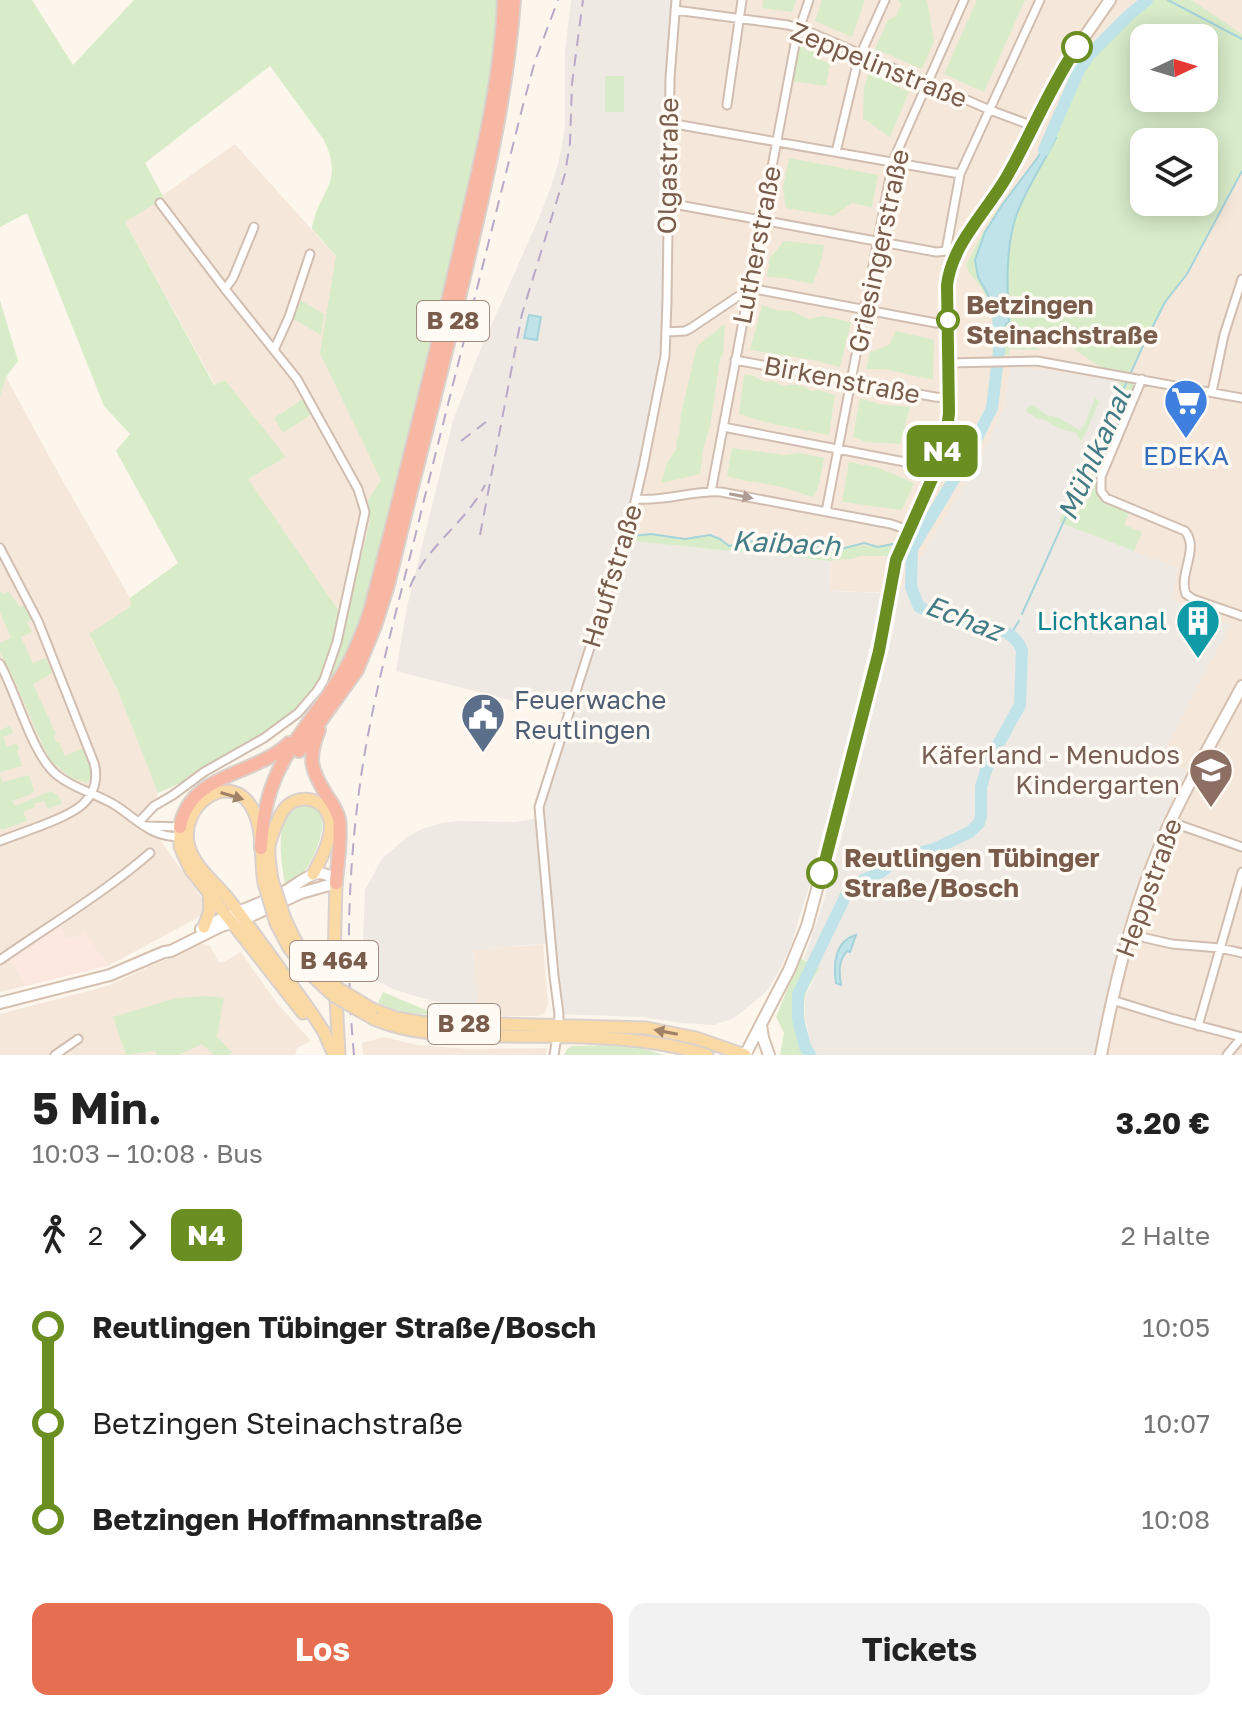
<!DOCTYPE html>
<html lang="de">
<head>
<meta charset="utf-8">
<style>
  :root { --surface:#fff; --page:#f2f2f2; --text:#222; --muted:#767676; --accent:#e76f51 }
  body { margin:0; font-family:"Golos Text",sans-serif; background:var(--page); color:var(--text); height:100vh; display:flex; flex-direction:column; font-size:30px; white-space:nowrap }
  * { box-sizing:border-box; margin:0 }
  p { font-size:26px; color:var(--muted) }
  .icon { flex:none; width:44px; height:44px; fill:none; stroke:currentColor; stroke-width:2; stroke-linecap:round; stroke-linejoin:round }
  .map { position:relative; height:1055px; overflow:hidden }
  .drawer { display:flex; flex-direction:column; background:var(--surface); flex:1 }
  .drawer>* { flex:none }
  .badge { padding:0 16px; border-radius:12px; font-size:28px; line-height:52px }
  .needle { width:52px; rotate:86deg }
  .buttons { position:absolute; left:1130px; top:24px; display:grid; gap:16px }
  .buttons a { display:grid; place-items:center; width:88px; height:88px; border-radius:16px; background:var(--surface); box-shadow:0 4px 20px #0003; font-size:40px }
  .map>.badge { position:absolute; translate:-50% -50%; box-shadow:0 0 0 4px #fff }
  .legs { display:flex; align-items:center; gap:12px; height:88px; padding:0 32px; font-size:26px }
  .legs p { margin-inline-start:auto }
  .head { display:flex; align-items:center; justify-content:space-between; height:136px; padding:0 32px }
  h1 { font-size:44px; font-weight:700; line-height:60px }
  .action { display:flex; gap:16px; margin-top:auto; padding:16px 32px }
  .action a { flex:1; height:92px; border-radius:16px; background:var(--accent); color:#fff; font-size:32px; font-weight:700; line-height:92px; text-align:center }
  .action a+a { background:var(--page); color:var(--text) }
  ul { padding:0 32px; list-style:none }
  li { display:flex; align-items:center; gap:28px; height:96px; font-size:30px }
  li i { display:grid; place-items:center; width:12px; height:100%; margin:0 10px; background:currentColor }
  li i::after { content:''; width:20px; height:20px; margin:-10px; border:6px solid; border-radius:50%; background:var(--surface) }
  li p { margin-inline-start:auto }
  li:first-child i { background:linear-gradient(#0000 50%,currentColor 0) }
  li:last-child i { background:linear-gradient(currentColor 50%,#0000 0) }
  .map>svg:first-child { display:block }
  .residential { fill:#f5e8da; fill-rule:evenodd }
  .commercial { fill:#fde8e0 }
  .industrial { fill:#efe9e4 }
  .green { fill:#d8ecc9; fill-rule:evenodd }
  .water { fill:#bfe3e8; stroke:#a5d3da; stroke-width:2 }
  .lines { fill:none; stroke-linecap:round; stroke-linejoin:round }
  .stream { stroke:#a5d3da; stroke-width:2 }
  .river { stroke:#bfe3e8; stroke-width:12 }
  .street-casing { stroke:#d1beb0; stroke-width:11 }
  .secondary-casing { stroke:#d6c0b0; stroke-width:14 }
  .primary-casing { stroke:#dad1cd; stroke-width:15 }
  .highway-casing { stroke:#dad1cd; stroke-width:16 }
  .street { stroke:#fff; stroke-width:7 }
  .secondary { stroke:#fff; stroke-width:10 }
  .primary { stroke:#fbd9a5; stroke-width:11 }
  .highway { stroke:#f7b7a3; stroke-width:12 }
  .rail { stroke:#b9a8c9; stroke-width:2; stroke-dasharray:12 8; stroke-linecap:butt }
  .primary-bridge-casing { stroke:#dad1cd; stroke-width:15; stroke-linecap:butt }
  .primary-bridge { stroke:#fbd9a5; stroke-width:11 }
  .oneway { fill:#af9d94 }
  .oneway2 { fill:#a18267 }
  .line-1-casing { stroke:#fff; stroke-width:18 }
  .line-1 { stroke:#6b8e23; stroke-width:12 }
  .stop-1-dot { fill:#fff; stroke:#6b8e23; stroke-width:4 }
  .labels { text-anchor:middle; stroke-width:7; stroke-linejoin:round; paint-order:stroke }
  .shield { fill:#fffaf3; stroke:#a28b7f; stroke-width:2 }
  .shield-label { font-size:24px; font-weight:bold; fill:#7a5c4d }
  .street-label { font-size:26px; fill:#7a5c4d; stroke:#fffaf3 }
  .stop-label { font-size:26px; font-weight:bold; fill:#7a5c4d; stroke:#fffaf3; text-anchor:start }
  .shop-label { font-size:26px; fill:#366cbe; stroke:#fffaf3 }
  .culture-label { font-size:26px; fill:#0d838f; stroke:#fffaf3; text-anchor:end }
  .service-label { font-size:26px; fill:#4e5e75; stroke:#fffaf3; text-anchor:start }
  .education-label { font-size:26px; fill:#785e54; stroke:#fffaf3; text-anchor:end }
  .water-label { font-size:28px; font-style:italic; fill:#437c86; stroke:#fffaf3 }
</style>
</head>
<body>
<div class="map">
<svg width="1242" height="1055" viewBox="0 0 1242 1055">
  <rect width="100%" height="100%" fill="#fdf6ec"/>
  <path class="residential" d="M676 0H1242V1055H1101L1120 966 1191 774 1161 758 1166 748 1172 600 1178 568 1059 522 1010 367 1004 406 982 456 899 593 830 591 831 561 624 540ZM1144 38H1204V98H1144ZM1144 142H1204V202H1144Z
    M235 144 348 270 406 458 375 580 354 633 247 479 286 457 215 385 125 222Z
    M6 377 56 469 130 598 132 605 89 635 117 689 158 793 148 823 208 907 197 918 108 966 84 932 73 939H68L58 926 10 959 26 986 0 992V395Z
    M202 943 210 946 218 961 222 963 241 952 276 1002 311 1041 297 1048 295 1055H0V1014L107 986Z
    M543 944 548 1004 545 1013 538 1016H479L473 950Z
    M385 1037 417 1045 467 1049 547 1048 546 1055H363L362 1043Z"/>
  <path class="commercial" d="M59 925 68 939 72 937 74 939 84 931 108 966 26 986 10 959Z"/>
  <path class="industrial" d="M571 0H676L674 17 665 351 624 540 831 561 830 591 883 593 831 804 834 816 828 826 790 948 779 971 766 992 734 1018 714 1025 682 1023 642 1017 559 1014 550 943 473 950 479 1012 418 997 393 989 369 976 364 965 363 941 365 890 382 859 407 837 422 829 441 823 458 821 515 822 539 818 567 715 396 671 407 607 453 421 476 360 541 213 553 181 561 152 565 125V51Z
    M1010 366 1121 380 1059 522 1178 568 1172 600 1230 625 1161 758 1191 774 1166 817 1150 850 1128 913 1118 948 1095 1055H817L811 1045 805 1018V996L820 968 804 959 823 903 840 843 892 635 899 593 982 456 1004 406Z"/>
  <path class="green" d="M0 0H32L73 65 134 0H500C495 97 470 192 446 286 422 384 397 482 373 580 363 614 352 663 324 686L340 642 370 522 368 500 381 480 320 353 336 256 312 229C318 190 345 185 324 140L270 66 145 163 164 198 125 222 214 385 225 380 286 457 248 479 343 617C337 637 331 665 321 682 293 728 207 772 158 793L117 689 89 634 131 606 130 598 178 563 116 451 130 434 104 406 27 213 0 227Z
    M763 0H796L792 12 762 8Z
    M822 0H865L852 37 815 21Z
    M898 0H927L934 41 922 69 875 49 888 20 896 16 901 4Z
    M977 0H1025L984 92 944 74Z
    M1150 0H1191L1242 34V170L1186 273 1165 302 1127 376 1142 379 1101 477V491L1131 508 1124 525 1142 532 1134 551 1059 522 1121 380 1126 377 1113 374 1096 364 1059 339 1040 335 1039 350 1009 349V355H1000C1000 327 995 310 980 286 975 279 968 274 966 265L983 232 1016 192 1042 155 1079 70 1129 15ZM1144 38H1204V98H1144ZM1144 142H1204V202H1144Z
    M802 37 823 43 820 59 830 64 826 86 792 81Z
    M869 72 909 92 890 137 863 118 864 88Z
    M605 76H624V112H605Z
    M789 158 878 175 872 207 852 203 833 216 786 208 783 188Z
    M784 241 824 245 822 258 813 284 784 278 767 277 770 258Z
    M0 300 18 361 6 377 0 396Z
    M300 300 324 314 321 335 292 318Z
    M762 305 777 310 791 311 809 319 822 316 851 322 840 367 813 360 750 350Z
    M725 324 723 354 720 359 710 427 703 449 700 474 661 483 667 463 677 448 676 441 679 436 681 414 697 346Z
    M896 331 934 340 933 380 885 369H866L870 352 889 345Z
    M744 375H751L765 382 773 381 783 386C793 384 803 384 811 391L818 390 835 395 829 435 768 423 739 414Z
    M305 398 313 413 283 433 274 418Z
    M860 398 879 404 910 407 900 444 866 442 853 437Z
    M1095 398 1098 400 1099 403C1094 413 1086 434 1081 441L1076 433 1058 428 1045 420 1037 419 1025 410 1032 404 1047 415 1057 417 1080 430 1085 423Z
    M732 448 784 455 800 453 824 458 819 484 814 497C802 494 790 489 777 486 760 482 745 482 727 476Z
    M849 462 879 468 914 483 902 510 842 502Z
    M651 534C662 536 674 539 685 539 708 539 707 529 729 546L753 541 786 549 807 545 837 550 852 545 878 547 898 545 893 556H859C852 561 840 558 831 561L624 540 625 536Z
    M0 591 3 594 8 591 20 607 26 605 33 619 27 622 32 632 21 637 33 663 46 658 52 673 33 684 56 734 54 736 56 742H59L65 756 83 748C87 759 97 774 87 783L70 777 51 761 44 748 12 675 0 653V643L11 638 0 612Z
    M10 726 13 733 3 737 7 747 17 743 19 750 17 751 22 766 0 772V730Z
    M0 775 3 782 29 775 34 790 31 794 12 801 15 806 51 791 59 796 62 803 48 809 44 801 34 804 35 807 23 812 27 821 2 830 0 828Z
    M303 806C310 807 316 808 320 814 328 826 314 858 306 869 301 875 292 879 285 884 281 859 272 815 303 806Z
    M800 958 820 968C815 977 807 987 805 997 802 1016 807 1040 817 1055H780L784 1033 776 1017Z
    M383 992 433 1013 435 1015 401 1012 378 1003Z
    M207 996 224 998 217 1037 232 1052 229 1055H214L202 1044 178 1055H157L155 1051 126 1055 113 1017 177 998Z
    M572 1046C604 1045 634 1044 664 1055H564L567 1049Z"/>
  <path class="water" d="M1049 134 1056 138C1044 162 1028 186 1018 211 1005 243 1007 288 1009 322L1002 327 988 295 978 277 975 260 985 232 1002 205 1038 157Z
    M529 315 541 317 537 340 524 338Z
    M856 935 850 952 847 951C838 961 839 972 841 985L836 983C833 964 835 941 856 935Z"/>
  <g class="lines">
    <path class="stream" d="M1168 0 1242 39
      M632 536 651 534 685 539 710 535 720 539 729 546 753 541 786 549 807 545 837 550 864 543 878 547 893 544
      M1022 614 1142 348 1165 302 1187 274 1242 171
      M1010 635 1019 621"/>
    <path class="river" d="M1044 150 1079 70 1089 55 1129 15 1147 0
      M810 1055 805 1047 798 1019V994L847 893 861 881 881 872 901 857 934 849 970 832 979 823 981 816V787L989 761 1020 705 1022 650C1010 620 968 626 942 617 934 615 927 610 919 607L911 587 912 549 968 456 992 408 999 350 998 305"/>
    <g class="street-casing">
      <path id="street" d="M675 10 788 25 805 30 990 110 1033 126
        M727 105 742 0
        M669 123 960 174
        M836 152 858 60 885 0
        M668 203 936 252 948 251 955 255
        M946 251 960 174 1040 0
        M225 289 233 278 254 227
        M666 332 685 331 691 328 743 293 755 289 936 323 948 324
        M274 350 289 317 310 254
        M735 360 935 397 949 398
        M948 363 1037 361 1242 398
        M1142 379 1101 477V491L1106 498 1185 531C1200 549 1178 573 1186 594L1193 599 1242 616
        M1212 392 1224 335 1242 279
        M723 427 905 462
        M711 492 796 39 809 0
        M636 499C664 502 693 490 721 492L891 524 908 530
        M826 512 893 161 964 0
        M0 548 38 621 94 763C98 778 95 793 83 804 67 819 22 832 0 841
        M0 664C17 694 32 755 57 775 75 790 99 794 118 807 141 823 153 838 184 837
        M139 822 154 806 173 795 204 772 264 738 298 713 317 691 324 680 337 642 365 512 358 489 297 379 225 289 160 203
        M1171 822 1242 847
        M147 826 182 827
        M1128 934 1172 944 1220 948 1242 953
        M0 960C50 925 104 893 150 853
        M1112 1000 1174 1019 1242 1037
        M1198 1026 1242 872
        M55 1055 78 1039
        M554 1055 558 1031 559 1014 554 976 539 807 631 519 643 467 665 356 667 301 670 78 676 0
        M1227 1055 1242 1037"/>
    </g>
    <g class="secondary-casing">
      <path id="secondary" d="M867 701 881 643 896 560 938 463 946 438 949 413 947 285 951 262 1005 180 1065 65 1110 0
        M201 929C228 914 257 906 284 892 293 887 309 874 318 873 325 873 330 876 336 879
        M0 1003 110 975 164 952 171 951 219 927 251 916 301 893 336 883
        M761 1025 763 1038 769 1055
        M745 1055 789 970 807 926 867 704
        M1101 1055C1116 976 1135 900 1168 827 1190 779 1217 733 1242 686"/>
    </g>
    <g class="primary-casing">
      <path id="primary" d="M180 827V847L190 869 303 1013
        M272 880C271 870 268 858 269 848 269 842 272 836 274 830 277 823 280 813 286 807 301 793 325 798 330 820 333 838 321 859 313 874
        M264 883C260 859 264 832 253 810 232 767 177 805 189 847 195 868 217 884 230 901 258 938 286 977 313 1015L324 1032 334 1055
        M336 883 334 961 339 1055
        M285 919 296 942 312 964
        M276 923 289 948 306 970
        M204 927 210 910 209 894
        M372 1009 396 1018 421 1022 646 1028 696 1038 745 1055
        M374 1019C414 1036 458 1035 501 1036 570 1037 640 1034 707 1055"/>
    </g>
    <g class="highway-casing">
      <path id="highway" d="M319 730C307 759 311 770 327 796 332 803 337 811 339 819 342 838 337 864 336 883
        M299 751 357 670 375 626 388 585C415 472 445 360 471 247 490 165 508 84 514 0
        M180 827C190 772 255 776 289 743
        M261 848C262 823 266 799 276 776 293 738 322 707 343 673 355 653 363 632 370 611 402 489 433 367 461 245 480 165 501 83 504 0"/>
    </g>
    <use href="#street" class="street"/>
    <use href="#secondary" class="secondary"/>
    <use href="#primary" class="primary"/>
    <use href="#highway" class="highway"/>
    <path class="rail" d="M461 441 486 422
      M480 535 522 314 565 174 570 143 572 84 583 0
      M410 587C426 546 465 524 485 485
      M354 1055C345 960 348 864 362 770 376 680 402 592 423 504 456 372 489 241 522 109L535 61 558 0"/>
    <g class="primary-bridge-casing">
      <path id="primary-bridge" d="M272 880 285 919
        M264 883 276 923
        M312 964 339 989 372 1009
        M306 970 334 996 374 1019"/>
    </g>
    <use href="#primary-bridge" class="primary-bridge"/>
  </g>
  <defs><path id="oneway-solid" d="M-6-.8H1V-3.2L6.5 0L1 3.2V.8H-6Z" transform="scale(2)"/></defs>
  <use class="oneway" href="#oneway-solid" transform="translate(741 496) rotate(11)"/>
  <g class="oneway2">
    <use href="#oneway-solid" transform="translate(232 796) rotate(17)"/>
    <use href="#oneway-solid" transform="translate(666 1032) rotate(-169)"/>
  </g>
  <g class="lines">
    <g class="line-1-casing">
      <path id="line-1" d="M822 873 879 651 896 560 936 470 946 438 949 413 947 285C952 244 986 212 1006 178 1031 135 1049 88 1077 47"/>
    </g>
    <use href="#line-1" class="line-1"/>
  </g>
  <defs>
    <g id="supermarket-pin" transform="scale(2.3)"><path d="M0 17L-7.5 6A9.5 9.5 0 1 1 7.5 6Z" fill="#3f7fe0" stroke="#fffaf3"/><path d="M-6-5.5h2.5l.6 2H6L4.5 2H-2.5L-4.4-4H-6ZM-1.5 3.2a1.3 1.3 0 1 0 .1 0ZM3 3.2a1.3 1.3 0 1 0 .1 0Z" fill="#fff"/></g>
    <g id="building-pin" transform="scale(2.3)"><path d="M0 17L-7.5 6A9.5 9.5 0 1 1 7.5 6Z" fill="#0f9aa8" stroke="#fffaf3"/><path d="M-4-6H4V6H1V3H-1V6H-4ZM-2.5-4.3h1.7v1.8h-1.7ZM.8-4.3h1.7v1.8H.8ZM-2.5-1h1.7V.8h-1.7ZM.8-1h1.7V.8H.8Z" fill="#fff"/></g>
    <g id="civic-pin" transform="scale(2.3)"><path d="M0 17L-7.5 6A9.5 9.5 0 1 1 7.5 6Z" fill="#5c6f8a" stroke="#fffaf3"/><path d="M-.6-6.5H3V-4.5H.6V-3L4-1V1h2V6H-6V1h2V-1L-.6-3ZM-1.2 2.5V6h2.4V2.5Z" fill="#fff"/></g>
    <g id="school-pin" transform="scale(2.3)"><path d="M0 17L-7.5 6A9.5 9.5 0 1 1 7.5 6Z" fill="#8d6e63" stroke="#fffaf3"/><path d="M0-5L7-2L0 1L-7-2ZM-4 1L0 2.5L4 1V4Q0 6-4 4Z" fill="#fff"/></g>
  </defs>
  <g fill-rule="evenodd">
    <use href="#supermarket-pin" x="1186" y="401"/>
    <use href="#building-pin" x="1198" y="621"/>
    <use href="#civic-pin" x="483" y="715"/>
    <use href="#school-pin" x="1211" y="770"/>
  </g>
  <g class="stop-1-dot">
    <circle cx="1077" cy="47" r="14"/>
    <circle cx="948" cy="320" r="10"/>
    <circle cx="822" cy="873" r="14"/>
  </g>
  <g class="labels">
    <g class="shield">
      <rect x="417" y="301" width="72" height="40" rx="6"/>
      <rect x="290" y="941" width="88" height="40" rx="6"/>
      <rect x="428" y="1004" width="72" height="40" rx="6"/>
    </g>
    <g class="shield-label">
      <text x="453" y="329">B 28</text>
      <text x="334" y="969">B 464</text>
      <text x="464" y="1032">B 28</text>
    </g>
    <g class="street-label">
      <text transform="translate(879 65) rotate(22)" y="9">Zeppelinstraße</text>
      <text transform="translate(668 166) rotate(-89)" y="9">Olgastraße</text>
      <text transform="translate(757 245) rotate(-79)" y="9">Lutherstraße</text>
      <text transform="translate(879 251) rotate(-78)" y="9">Griesingerstraße</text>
      <text transform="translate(842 380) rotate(11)" y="9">Birkenstraße</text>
      <text transform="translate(612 576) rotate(-73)" y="9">Hauffstraße</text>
      <text transform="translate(1149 888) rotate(-70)" y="9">Heppstraße</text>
    </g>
    <g class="stop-label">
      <text x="966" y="314">Betzingen<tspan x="966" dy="30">Steinachstraße</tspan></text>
      <text x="844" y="867">Reutlingen Tübinger<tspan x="844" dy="30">Straße/Bosch</tspan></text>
    </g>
    <g class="shop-label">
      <text x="1186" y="465">EDEKA</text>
    </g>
    <g class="culture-label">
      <text x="1167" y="630">Lichtkanal</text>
    </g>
    <g class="service-label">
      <text x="514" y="709">Feuerwache<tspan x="514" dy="30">Reutlingen</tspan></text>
    </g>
    <g class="education-label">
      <text x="1180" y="764">Käferland - Menudos<tspan x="1180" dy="30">Kindergarten</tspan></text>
    </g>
    <g class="water-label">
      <text transform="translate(1094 454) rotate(-66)" y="10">Mühlkanal</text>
      <text transform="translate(786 543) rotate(3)" y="10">Kaibach</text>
      <text transform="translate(964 618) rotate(21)" y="10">Echaz</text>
    </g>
  </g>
</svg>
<div class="buttons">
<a><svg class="needle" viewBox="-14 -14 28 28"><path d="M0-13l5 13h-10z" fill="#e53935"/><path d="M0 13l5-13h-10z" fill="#767676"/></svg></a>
<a><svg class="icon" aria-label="layers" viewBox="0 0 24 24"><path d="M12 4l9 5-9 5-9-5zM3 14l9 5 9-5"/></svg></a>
</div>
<b class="badge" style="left:942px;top:451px;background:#6b8e23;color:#fff">N4</b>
</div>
<section class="drawer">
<div class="head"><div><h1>5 Min.</h1><p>10:03 – 10:08 · Bus</p></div><b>3.20 €</b></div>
<div class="legs"><svg class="icon" aria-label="walk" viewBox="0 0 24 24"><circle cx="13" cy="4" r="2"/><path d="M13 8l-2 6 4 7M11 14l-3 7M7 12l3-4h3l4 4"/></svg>2<svg class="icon" aria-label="forward" viewBox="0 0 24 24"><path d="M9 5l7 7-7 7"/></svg><b class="badge" style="background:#6b8e23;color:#fff">N4</b><p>2 Halte</p></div>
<ul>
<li><i style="color:#6b8e23"></i><b>Reutlingen Tübinger Straße/Bosch</b><p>10:05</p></li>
<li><i style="color:#6b8e23"></i><span>Betzingen Steinachstraße</span><p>10:07</p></li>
<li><i style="color:#6b8e23"></i><b>Betzingen Hoffmannstraße</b><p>10:08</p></li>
</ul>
<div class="action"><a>Los</a><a>Tickets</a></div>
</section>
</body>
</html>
